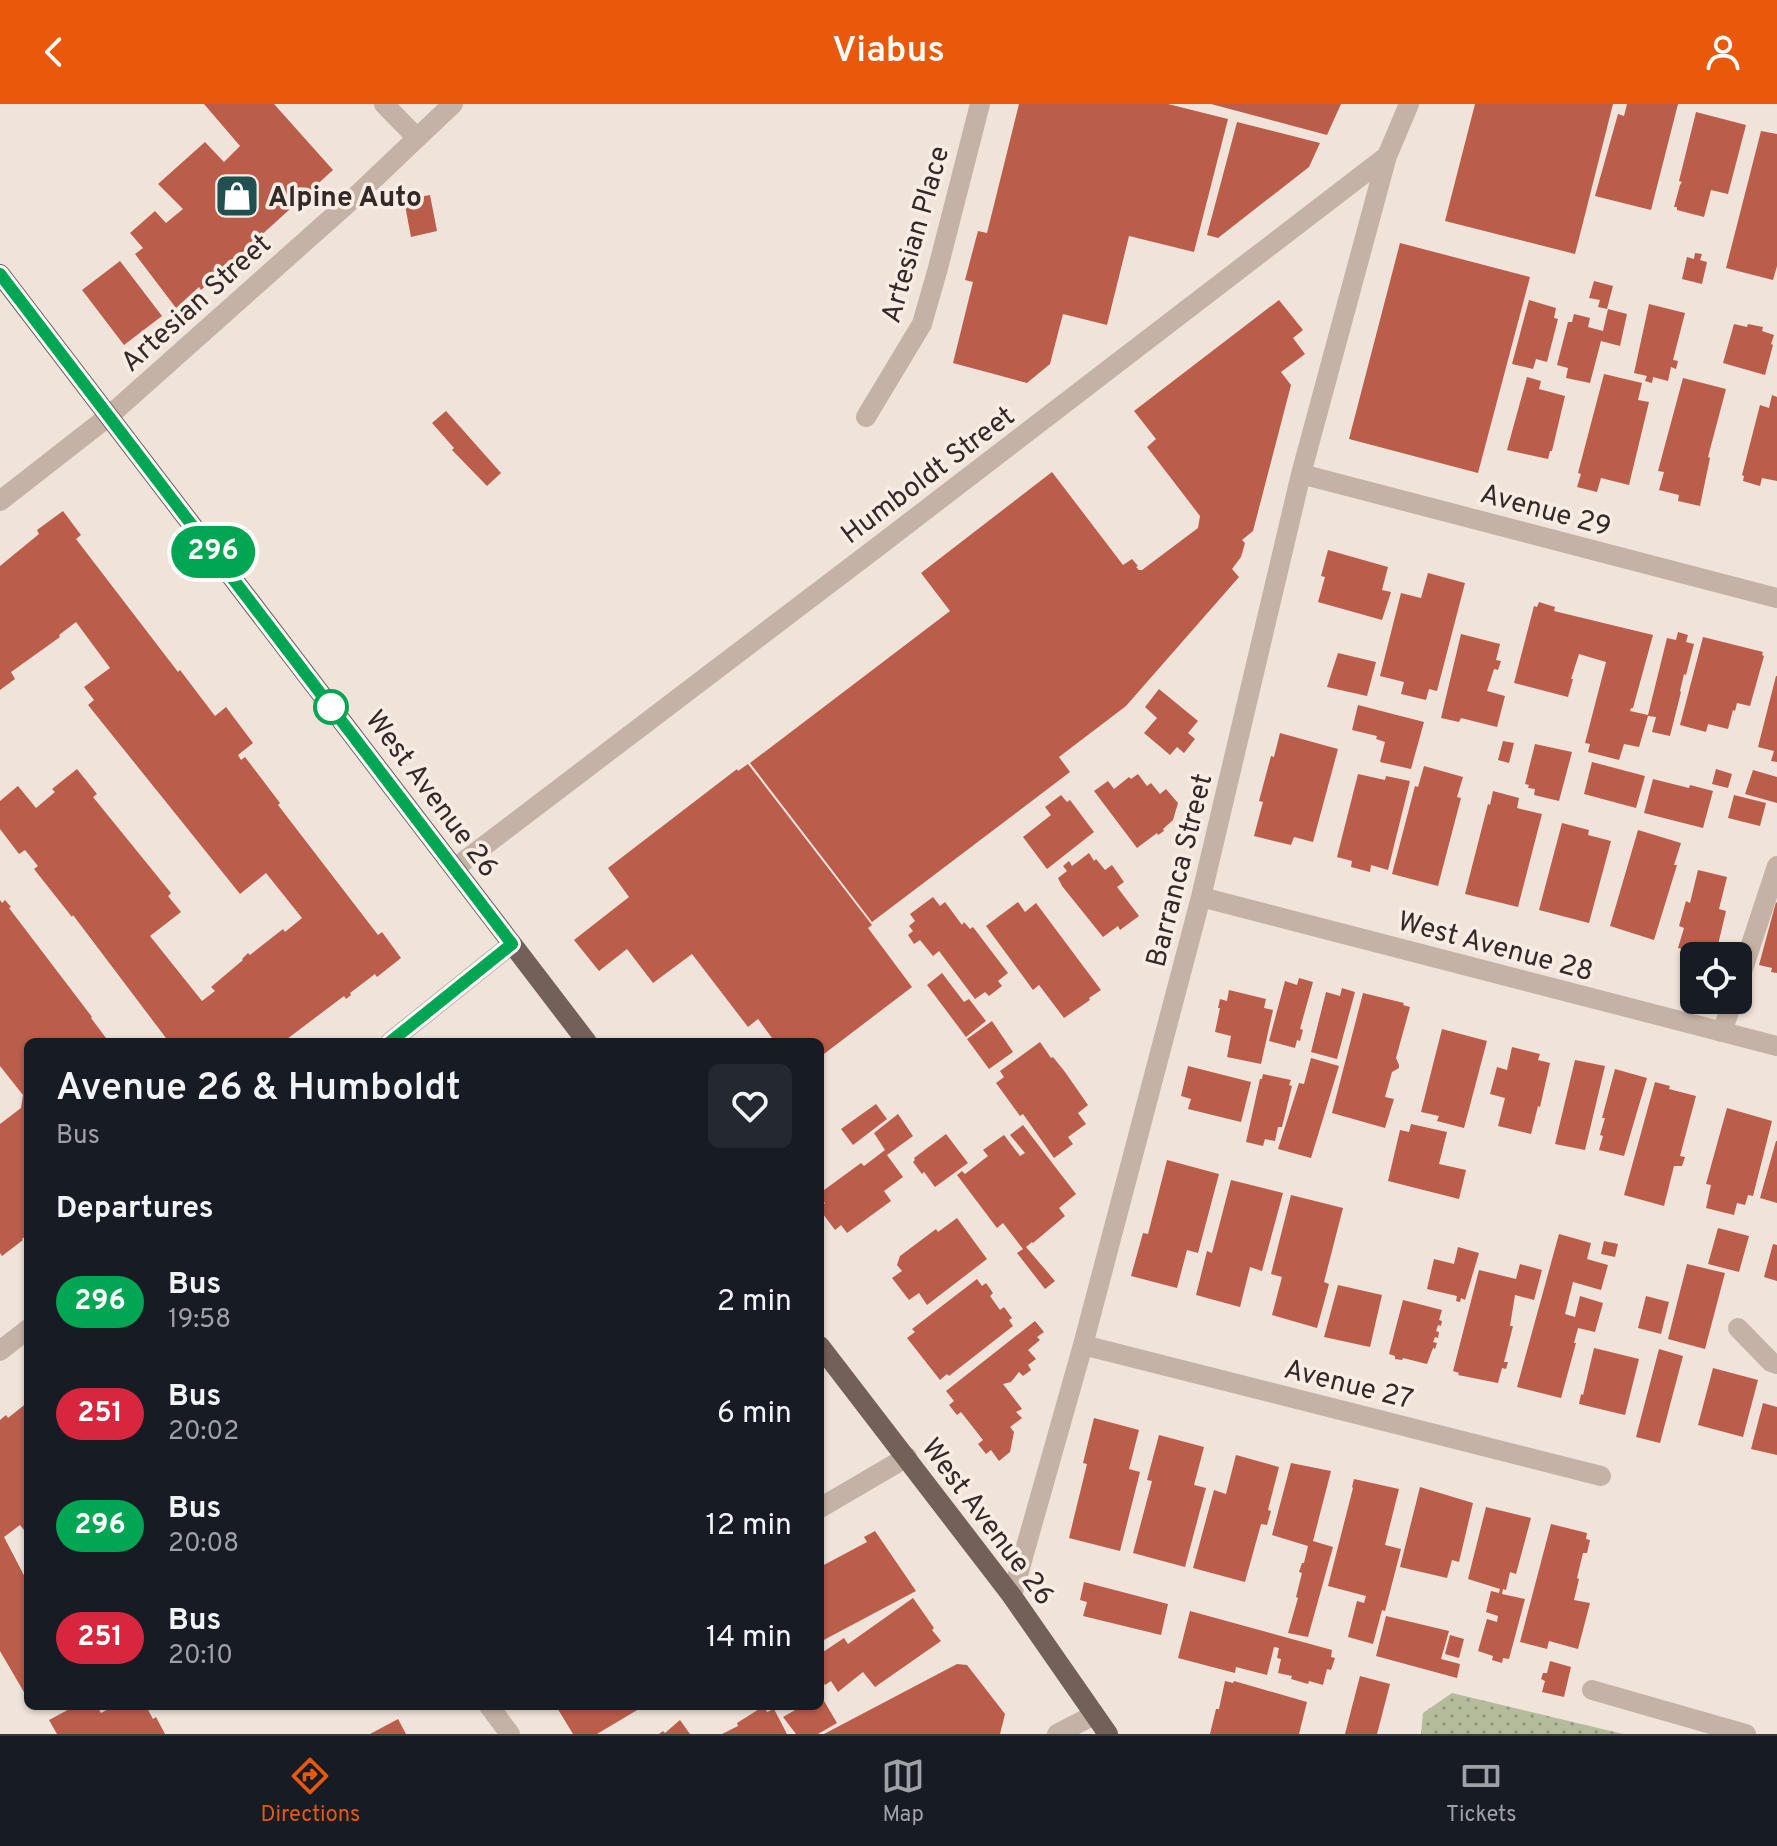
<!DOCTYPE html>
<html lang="en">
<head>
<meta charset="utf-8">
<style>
  :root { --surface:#171b24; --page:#242831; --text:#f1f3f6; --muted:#9ea1a6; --line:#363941; --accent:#ea580c }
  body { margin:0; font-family:Overpass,sans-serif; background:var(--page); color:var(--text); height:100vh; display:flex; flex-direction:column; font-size:30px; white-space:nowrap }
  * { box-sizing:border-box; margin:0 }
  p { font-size:26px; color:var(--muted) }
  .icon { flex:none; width:44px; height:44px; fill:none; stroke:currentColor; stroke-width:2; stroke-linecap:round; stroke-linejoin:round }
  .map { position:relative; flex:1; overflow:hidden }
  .sheet { position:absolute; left:24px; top:934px; width:800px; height:672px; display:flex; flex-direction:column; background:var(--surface); border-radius:12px; box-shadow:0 2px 6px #0004 }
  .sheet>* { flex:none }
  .badge { padding:0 16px; border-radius:26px; font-size:28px; line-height:52px }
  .tools { position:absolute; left:1680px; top:838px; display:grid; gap:16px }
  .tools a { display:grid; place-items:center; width:72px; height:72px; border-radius:12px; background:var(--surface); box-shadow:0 2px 6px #0004; font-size:40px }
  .map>.badge { position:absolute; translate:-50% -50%; box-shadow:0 0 0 4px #fff }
  h2 { padding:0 32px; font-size:30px; line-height:72px }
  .round { display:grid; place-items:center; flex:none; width:84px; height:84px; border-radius:12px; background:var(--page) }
  .overview { display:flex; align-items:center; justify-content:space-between; height:136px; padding:0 32px }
  h1 { font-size:38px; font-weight:600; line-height:60px }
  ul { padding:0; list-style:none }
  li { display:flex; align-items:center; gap:24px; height:112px; padding:0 32px }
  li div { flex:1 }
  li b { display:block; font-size:30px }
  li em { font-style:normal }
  li .badge { min-width:88px; font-weight:700; text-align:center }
  header { display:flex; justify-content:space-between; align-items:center; height:104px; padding:0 32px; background:var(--accent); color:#fff; font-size:36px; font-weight:600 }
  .tabs { display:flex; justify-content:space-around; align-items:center; height:112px; border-top:2px solid var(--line); background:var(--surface); font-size:22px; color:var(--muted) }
  .tabs a { display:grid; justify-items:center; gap:4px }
  .tabs .active { color:var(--accent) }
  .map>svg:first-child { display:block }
  .park { fill:url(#park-dots) }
  .building { fill:#bb5d4b }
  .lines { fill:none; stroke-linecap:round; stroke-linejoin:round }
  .service { stroke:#c5b2a7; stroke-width:20 }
  .minor { stroke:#c5b2a7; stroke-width:20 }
  .tertiary { stroke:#c5b2a7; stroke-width:20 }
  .primary { stroke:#736059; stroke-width:20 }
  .line-casing { stroke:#fff; stroke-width:18 }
  .line { stroke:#00a651; stroke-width:12 }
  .stop-dot { fill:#fff; stroke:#00a651; stroke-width:4 }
  .labels { text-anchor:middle; stroke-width:7; stroke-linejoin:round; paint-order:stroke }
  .poi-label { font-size:28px; font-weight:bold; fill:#332927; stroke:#f7ede5; text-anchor:start }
  .street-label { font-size:28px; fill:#332927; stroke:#f7ede5 }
</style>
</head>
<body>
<header><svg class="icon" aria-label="back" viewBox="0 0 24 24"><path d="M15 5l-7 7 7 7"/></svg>Viabus<svg class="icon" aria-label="person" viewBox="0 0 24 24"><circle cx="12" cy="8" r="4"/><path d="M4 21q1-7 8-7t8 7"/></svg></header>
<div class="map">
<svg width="1777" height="1630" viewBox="0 0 1777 1630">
  <defs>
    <pattern id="park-dots" width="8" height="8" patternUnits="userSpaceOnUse" patternTransform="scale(2)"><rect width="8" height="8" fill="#b4bc9b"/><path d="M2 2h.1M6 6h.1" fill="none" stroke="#93997e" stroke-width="1.8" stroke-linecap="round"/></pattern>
  </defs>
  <rect width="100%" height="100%" fill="#efe3da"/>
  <path class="park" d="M1452 1589 1623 1630H1421L1423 1609Z"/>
  <path class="building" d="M204 0H274L333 66 201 186 199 183 176 204 135 150 143 144 130 129 155 107 166 119 183 105 158 80 205 38 224 58 240 42Z
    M1019 0H1168L1228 15 1194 148 1129 132 1107 221 1063 210 1050 260 1027 279 953 259 973 178 965 176 978 127 987 129Z
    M1211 0H1341L1327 31Z
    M1475 0H1613L1575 150 1445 117Z
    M1627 0H1678L1651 106 1595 92 1618 10 1624 12Z
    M1696 8 1746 21 1728 90 1711 86 1704 113 1677 106V103H1674L1680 81 1682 78 1679 77Z
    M1237 18 1320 39 1309 63 1218 134 1207 131Z
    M1761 27 1777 30V162L1773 176 1726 164Z
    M430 91 437 127 411 133 404 96Z
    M1400 139 1530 173 1478 369 1349 335Z
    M1695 149 1702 150 1700 156 1707 158 1702 180 1682 175 1687 153 1694 155Z
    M120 157 162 212 124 241 82 186Z
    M1594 177 1613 182 1607 205 1598 203 1600 196 1589 194Z
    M1279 196 1303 226 1293 234 1305 250 1281 268 1291 281 1253 427 1242 436 1245 439 1241 453 1232 465 1239 473 1126 602 1059 653 1070 668 872 818 750 659 950 507 921 469 1052 368 1123 461 1132 455 1138 462 1136 463 1139 466H1142L1198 424 1200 412 1147 343 1156 335 1134 307Z
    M1529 196 1556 204 1554 214 1558 215 1547 258 1536 255 1533 265 1512 260Z
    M1649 200 1685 209 1673 256 1678 257 1676 265 1671 263 1668 277 1653 273 1652 279 1645 277 1647 272 1634 269Z
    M1608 205 1627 210 1620 242 1601 237 1590 279 1566 274 1568 264 1557 261 1568 218H1572L1574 210 1590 214 1588 223 1603 227Z
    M1734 220 1747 223 1748 220 1763 223 1762 227 1774 231 1771 240 1773 241 1765 271 1723 259Z
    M1604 270 1642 279 1638 296 1649 298 1629 381 1601 374 1597 388 1577 383 1581 370 1578 369Z
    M1527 273 1541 277 1539 285 1565 292 1552 347H1550L1548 355 1507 346Z
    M1683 274 1726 285 1708 353 1710 354 1700 402 1678 397 1679 391 1659 386 1664 368 1658 367Z
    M1772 291 1777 293V377L1762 374 1760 382 1743 377 1744 372 1742 371 1760 301 1769 304Z
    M446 307 501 369 487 382 452 346 454 344 432 319Z
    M63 407 81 431 76 435 178 568 180 566 215 612 226 603 253 639 238 651 241 656 245 653 280 699 278 701 378 831 382 828 401 854 377 873 375 870 350 889 351 891 346 895 344 892 283 938H169L73 811 72 813 34 765 38 762 25 746 19 750 0 725V697L18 682 36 704 55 688 52 685 77 665 97 690 93 693 171 789 168 792 181 808 150 832 202 897 215 887 211 883 243 856 242 855 248 849 250 851 283 825 285 828 302 814 266 769 240 790 88 601 94 596 84 583 110 564 76 518 59 531 60 533 11 568 15 575 0 586V462L39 430 37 426Z
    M1328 446 1388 463 1382 486 1391 488 1382 516 1318 498 1325 473 1321 472Z
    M1428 469 1465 479 1437 587 1429 585 1426 596 1401 590 1404 578 1380 572 1401 489 1421 494Z
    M1539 498 1555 503 1554 507 1653 531 1633 604H1631L1630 607 1648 611 1667 534 1676 536 1678 528 1688 531 1686 538 1694 540 1686 571 1684 570 1680 587 1681 588 1670 632 1652 628 1656 613 1648 612 1639 643 1624 640 1619 656 1588 648 1590 640 1585 639 1606 558 1579 550 1571 575H1573L1568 593 1514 579 1534 502 1537 503Z
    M1461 530 1500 540 1496 556 1501 557 1498 566 1494 565 1487 587 1505 592 1497 623 1461 614 1459 618 1441 614Z
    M1703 533 1763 548 1762 551 1764 552 1750 602 1737 599 1735 607 1733 606 1728 625 1708 620 1706 628 1680 621Z
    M1338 549 1376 558 1367 592 1327 583Z
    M1776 572H1777V658L1771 657 1774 647 1758 643Z
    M1159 585 1198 617 1188 629 1195 635 1184 649 1177 643 1170 651 1144 629 1157 614 1145 603Z
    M1358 601 1424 618 1411 665 1380 658 1385 638 1376 635 1377 632 1352 626Z
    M1280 629 1338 645 1313 738 1294 733 1291 741 1254 732 1263 698 1259 697 1271 652 1274 653Z
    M1503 637 1514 639 1509 659 1498 656Z
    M1535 640 1572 648 1559 697 1534 691 1535 685 1528 684 1529 681 1525 680Z
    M1592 658 1645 672 1636 704 1584 690Z
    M748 660 872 821 868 824 912 883 820 953V938H775L758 915 748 923 692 850 653 879 627 845 599 867 574 836 629 793 608 764 737 665 738 667Z
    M1424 662 1463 673 1457 693 1461 694 1438 782 1392 770 1415 682 1418 683Z
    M1716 665 1732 670 1728 684 1712 680Z
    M1753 666 1777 673V699L1745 690Z
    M1138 670 1147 682 1151 679 1160 690 1166 685 1178 699 1173 716 1163 725 1164 727 1158 731 1157 729 1137 744 1094 687 1108 677 1114 685 1129 673 1131 675Z
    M1358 670 1385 676 1386 672 1410 677 1388 766 1371 761 1370 768 1351 763 1352 757 1337 753Z
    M1653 675 1689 684 1690 681 1713 687 1703 724 1644 709Z
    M1493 687 1519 694 1517 704 1542 710 1518 803 1465 790 1488 700 1490 701Z
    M1061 691 1067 698 1070 696 1094 728 1047 765 1023 733 1051 711 1045 703Z
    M1734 691 1766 699 1760 722 1728 714Z
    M1562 719 1589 726 1588 731 1611 737 1589 819 1539 806Z
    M1638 726 1681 739 1674 761H1677L1654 836 1610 822Z
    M1089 749 1094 757 1096 755 1105 766 1112 761 1124 778 1117 783 1139 812 1120 826 1118 822 1103 833 1062 782 1058 774 1067 767 1063 762 1069 757 1072 762Z
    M1698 766 1727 773 1719 805 1726 807 1717 845 1710 843 1708 851 1678 844 1684 824 1679 822 1686 797 1690 799Z
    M933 793 940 802 945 798 962 821 964 818 970 825 973 823 1008 869 998 877 1002 882 989 892 985 888 975 895 939 847 933 852 920 836 914 840 908 831 913 827 909 822 915 817 910 810Z
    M0 796 2 799 5 796 11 803 9 804 92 913 91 914 109 938H28V1130L22 1135 23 1136 2 1152 0 1149V1020L21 1004 23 991 0 962Z
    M1018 798 1025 808 1036 799 1101 886 1089 894 1090 896 1064 914 1039 881 1033 886 986 822Z
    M1776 798 1777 799V869L1771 868 1772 864 1759 861Z
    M942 869 964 898 969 895 986 917 966 933 927 881Z
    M1299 874 1313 878 1300 925 1303 926 1300 937 1297 936 1295 944 1269 937 1285 877 1297 881Z
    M1342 884 1355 888 1337 955 1311 948 1326 888 1340 892Z
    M1229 886 1266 895 1264 904 1273 906 1261 960 1227 953 1231 932 1215 928 1220 904H1218L1220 895 1227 897Z
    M1363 889 1404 899 1403 901 1410 903 1396 954 1399 961V964L1392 968 1385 993 1394 995 1385 1024 1332 1009Z
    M992 917 1013 948 989 965 967 935Z
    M1442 925 1487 937 1464 1024 1437 1017 1439 1012 1421 1008Z
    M1040 938 1051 954 1053 953 1065 968 1088 1001 1078 1009 1086 1020 1068 1033 1073 1040 1054 1054 1023 1010 1020 1012 996 979 1004 973 1000 967Z
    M1512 943 1540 950 1538 956 1550 959 1540 1003 1538 1002 1531 1030 1498 1022 1505 994 1490 990 1497 963 1507 966Z
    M1311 954 1339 962 1311 1054 1278 1045 1299 979 1304 980Z
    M1575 956 1605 962 1585 1046 1555 1040Z
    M1188 962 1251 978 1241 1018 1188 1005 1191 995 1181 992Z
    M1615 965 1647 974 1624 1052 1599 1046 1603 1032 1600 1031 1605 1014H1602Z
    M1263 970 1291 976 1289 981 1292 982 1282 1023H1278L1275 1037 1265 1035 1263 1042 1246 1038 1260 975H1262Z
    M1655 978 1670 982 1669 985 1696 992 1680 1052 1685 1053 1682 1062H1674L1664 1102 1624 1091Z
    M876 1000 887 1015 853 1041 841 1025Z
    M1727 1004 1772 1017 1753 1092 1748 1091 1745 1101 1737 1099 1734 1111 1706 1104 1711 1081 1706 1080Z
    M898 1010 913 1032 887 1051 903 1073 884 1087 891 1097 847 1129 841 1121 835 1126 820 1106V1103L825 1099 820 1093V1089L861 1059 864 1062 885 1046 874 1029Z
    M1411 1020 1447 1028 1439 1060 1466 1066 1459 1095 1388 1077 1400 1026 1409 1028Z
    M1023 1021 1076 1090 1059 1104 1065 1112 1033 1139 1032 1138 1026 1143 1055 1177 1045 1185 1017 1149 1023 1145 1003 1119 997 1124 957 1071 962 1067 965 1070 988 1052 983 1046 1004 1031 1020 1052 1025 1049 1010 1031Z
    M946 1030 968 1059 935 1083 924 1068 922 1070 913 1058 915 1056 914 1054Z
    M1776 1037H1777V1099L1760 1094Z
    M1167 1056 1219 1070 1198 1149 1187 1146 1177 1184 1131 1172 1143 1129 1148 1130Z
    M1231 1076 1283 1089 1262 1167 1250 1163 1240 1203 1196 1191 1207 1147 1212 1149Z
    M1291 1091 1343 1104 1324 1178 1329 1180 1317 1224 1272 1211 1282 1173 1271 1170Z
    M957 1114 987 1155 927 1201 919 1189 909 1196 892 1174 902 1167 897 1161 900 1152 936 1125 938 1128Z
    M1718 1124 1749 1132 1739 1168 1708 1160Z
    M1559 1130 1591 1139 1587 1155 1608 1161 1601 1186 1573 1178 1565 1210 1575 1213 1580 1192 1603 1199 1595 1228 1578 1224 1574 1239H1576L1561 1294 1517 1283Z
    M1604 1137 1618 1140 1615 1153 1601 1150Z
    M1773 1140 1777 1141V1177L1764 1173Z
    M1458 1143 1479 1149 1465 1196 1461 1194 1460 1198 1456 1197 1457 1192 1427 1185 1434 1155 1454 1160Z
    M1520 1160 1542 1166 1534 1196 1515 1191 1510 1222H1513L1504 1258H1508L1506 1265 1502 1264 1498 1279 1458 1271 1459 1269 1453 1267 1479 1166 1516 1175Z
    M1687 1160 1725 1169 1705 1245 1668 1235Z
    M977 1175 982 1182 986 1179 993 1189 990 1192 1000 1206 1004 1203 1012 1214 1009 1216 1013 1222 949 1272 947 1270 940 1276 907 1234 915 1228 912 1225Z
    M1338 1181 1382 1191 1370 1243 1324 1233Z
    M1646 1192 1669 1198 1661 1230 1638 1224Z
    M1403 1196 1442 1206 1439 1216 1442 1217 1441 1222 1438 1221 1436 1227 1439 1228 1438 1234 1435 1233 1433 1238 1437 1239 1435 1245 1433 1244 1427 1260 1403 1254 1402 1256 1395 1255V1252L1389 1250Z
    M1035 1217 1044 1228 1037 1233 1040 1236 1028 1246 1036 1255 1028 1261 1031 1266 1023 1272 1019 1268 1011 1278 1003 1280 1022 1305 1016 1308 1022 1314 1010 1323 1014 1328 1010 1348 999 1357 991 1346 986 1350 978 1340 983 1336 961 1308 957 1311 949 1301 954 1297 946 1287Z
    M1594 1244 1639 1255 1625 1311 1579 1300 1581 1290 1583 1291Z
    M1659 1245 1683 1252 1660 1339 1636 1333Z
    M1713 1264 1758 1276 1743 1333 1698 1321Z
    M28 1298V1423L24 1426 20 1421 4 1433 28 1479V1595L0 1547V1316L6 1311 8 1314Z
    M1763 1299 1777 1303V1351L1751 1345Z
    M1094 1314 1139 1326 1129 1365 1140 1368 1120 1447 1069 1434 1087 1360 1083 1359Z
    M1159 1331 1204 1343 1194 1381 1206 1384 1185 1463 1133 1449 1152 1377 1147 1376Z
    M1236 1351 1279 1363 1268 1406 1271 1407 1267 1421 1261 1420 1245 1478 1193 1464 1214 1386 1226 1390Z
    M1291 1359 1331 1367 1313 1437 1333 1443 1308 1533 1288 1529 1298 1494 1296 1493 1302 1469 1299 1468 1302 1459H1304L1308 1442 1272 1431Z
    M1354 1375 1399 1385 1385 1441 1401 1445 1385 1507 1382 1506 1373 1540 1348 1533 1357 1497 1364 1499 1366 1492 1328 1482 1353 1384 1352 1383Z
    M1420 1383 1473 1399 1459 1458 1452 1456 1447 1474 1400 1463Z
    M1486 1403 1531 1414 1516 1470 1510 1468 1506 1486 1503 1485 1502 1490 1525 1495 1509 1555 1503 1554 1502 1559 1492 1556 1493 1552 1478 1547 1487 1515 1497 1518 1498 1512 1486 1508 1491 1487 1499 1489 1500 1485 1468 1475Z
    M1551 1420 1587 1429 1586 1435 1590 1436 1587 1449H1583L1577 1474 1579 1475 1574 1496 1590 1499 1578 1545 1549 1537 1547 1545 1520 1538Z
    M875 1427 916 1487 820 1538V1463L867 1438 864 1433Z
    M1084 1478 1168 1500 1161 1531 1083 1512 1087 1498 1080 1496Z
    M913 1494 934 1524 932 1526 941 1537 875 1583 863 1568 838 1588 831 1577 825 1581 820 1573V1550L844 1534 848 1540Z
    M1190 1507 1332 1546 1331 1553 1335 1554 1331 1566 1327 1565 1323 1581 1309 1577 1308 1580 1291 1575 1292 1572 1278 1569 1281 1555 1277 1554 1279 1544 1274 1543 1267 1571 1236 1563 1235 1569 1178 1554Z
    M1386 1512 1449 1527 1441 1555 1460 1560 1457 1574 1376 1552Z
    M1450 1531 1464 1535 1459 1554 1445 1550Z
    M1550 1557 1571 1563 1564 1593 1542 1588 1545 1577 1541 1575 1543 1569H1547Z
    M957 1560 967 1561 1005 1610 1000 1630H824Z
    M1360 1572 1390 1580 1377 1630H1345Z
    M1225 1577 1233 1579 1234 1577 1307 1598 1299 1630H1210L1216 1605H1219Z
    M820 1590 837 1619 818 1630H796L783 1613 802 1602H820Z
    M75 1602H97L101 1609 114 1602H143L145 1605 147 1604 153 1615 156 1613 165 1630H57L49 1616Z
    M556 1602H644L597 1630H573Z
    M764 1602 767 1608 774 1605 787 1630H722L738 1622 737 1619Z
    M398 1615 406 1630H370Z
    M680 1616 690 1630H659L663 1627 665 1629Z"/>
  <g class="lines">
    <path class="service" d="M384 0 417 34 453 0
      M355 93 417 34
      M866 313 922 220 938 164 980 0
      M0 397 109 312
      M1738 880 1777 762
      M1722 928 1733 896
      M1738 1224 1771 1258 1777 1260
      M820 1404 907 1353
      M1592 1586 1746 1630"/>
    <path class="minor" d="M109 312 355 93
      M1301 370 1777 494
      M455 764 880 441 1387 52
      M1201 793 1777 942
      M1083 1241 1601 1372
      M1012 1492 1083 1241 1201 793 1301 370 1387 52 1409 0
      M489 1602 510 1630
      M1057 1630 1094 1611"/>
    <path class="tertiary" d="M390 938 512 840
      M0 1247 28 1225"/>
    <path class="primary" d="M0 170 587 938
      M820 1242 1012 1492 1108 1630"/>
  </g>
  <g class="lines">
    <g class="line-casing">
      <path id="line" d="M0 170 512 840 390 938"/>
    </g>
    <use href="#line" class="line"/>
  </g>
  <defs>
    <g id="shop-square" transform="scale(2.3)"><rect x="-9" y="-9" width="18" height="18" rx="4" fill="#20504f" stroke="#f7ede5"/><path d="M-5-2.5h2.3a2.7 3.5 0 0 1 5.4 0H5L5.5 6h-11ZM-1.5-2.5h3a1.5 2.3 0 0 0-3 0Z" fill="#fff"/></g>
  </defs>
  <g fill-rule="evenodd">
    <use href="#shop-square" x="237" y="92"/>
  </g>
  <circle class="stop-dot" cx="331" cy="603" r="16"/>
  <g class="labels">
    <g class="poi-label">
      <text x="268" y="102">Alpine Auto</text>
    </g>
    <g class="street-label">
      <text transform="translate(914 130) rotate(-74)" y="10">Artesian Place</text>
      <text transform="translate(195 198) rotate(-42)" y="10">Artesian Street</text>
      <text transform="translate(927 370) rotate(-37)" y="10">Humboldt Street</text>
      <text transform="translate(1546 405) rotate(15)" y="10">Avenue 29</text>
      <text transform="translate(433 689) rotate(53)" y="10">West Avenue 26</text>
      <text transform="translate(1178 766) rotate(-76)" y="10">Barranca Street</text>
      <text transform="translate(1496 841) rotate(15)" y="10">West Avenue 28</text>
      <text transform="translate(1349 1279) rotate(14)" y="10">Avenue 27</text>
      <text transform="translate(989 1417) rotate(53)" y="10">West Avenue 26</text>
    </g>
  </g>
</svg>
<div class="tools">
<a><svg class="icon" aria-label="locate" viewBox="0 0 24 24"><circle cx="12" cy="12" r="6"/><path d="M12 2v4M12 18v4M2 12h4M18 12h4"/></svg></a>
</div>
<b class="badge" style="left:213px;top:448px;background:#00a651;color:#fff">296</b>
<section class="sheet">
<div class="overview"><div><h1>Avenue 26 &amp; Humboldt</h1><p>Bus</p></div><a class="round"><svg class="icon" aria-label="heart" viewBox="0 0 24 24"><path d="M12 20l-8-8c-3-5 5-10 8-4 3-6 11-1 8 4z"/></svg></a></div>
<h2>Departures</h2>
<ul>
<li><span class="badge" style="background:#00a651;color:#fff">296</span><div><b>Bus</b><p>19:58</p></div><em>2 min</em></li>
<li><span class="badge" style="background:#d7263d;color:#fff">251</span><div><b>Bus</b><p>20:02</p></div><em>6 min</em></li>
<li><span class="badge" style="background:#00a651;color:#fff">296</span><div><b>Bus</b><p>20:08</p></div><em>12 min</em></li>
<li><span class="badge" style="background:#d7263d;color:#fff">251</span><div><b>Bus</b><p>20:10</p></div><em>14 min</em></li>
</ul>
</section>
</div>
<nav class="tabs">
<a class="active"><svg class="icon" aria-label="directions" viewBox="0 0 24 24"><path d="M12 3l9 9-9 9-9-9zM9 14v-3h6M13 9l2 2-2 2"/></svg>Directions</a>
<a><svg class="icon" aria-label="map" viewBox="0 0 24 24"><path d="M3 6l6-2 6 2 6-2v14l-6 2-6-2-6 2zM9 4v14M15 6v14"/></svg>Map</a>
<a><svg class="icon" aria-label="tickets" viewBox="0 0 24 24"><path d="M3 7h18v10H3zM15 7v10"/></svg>Tickets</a>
</nav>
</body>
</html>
